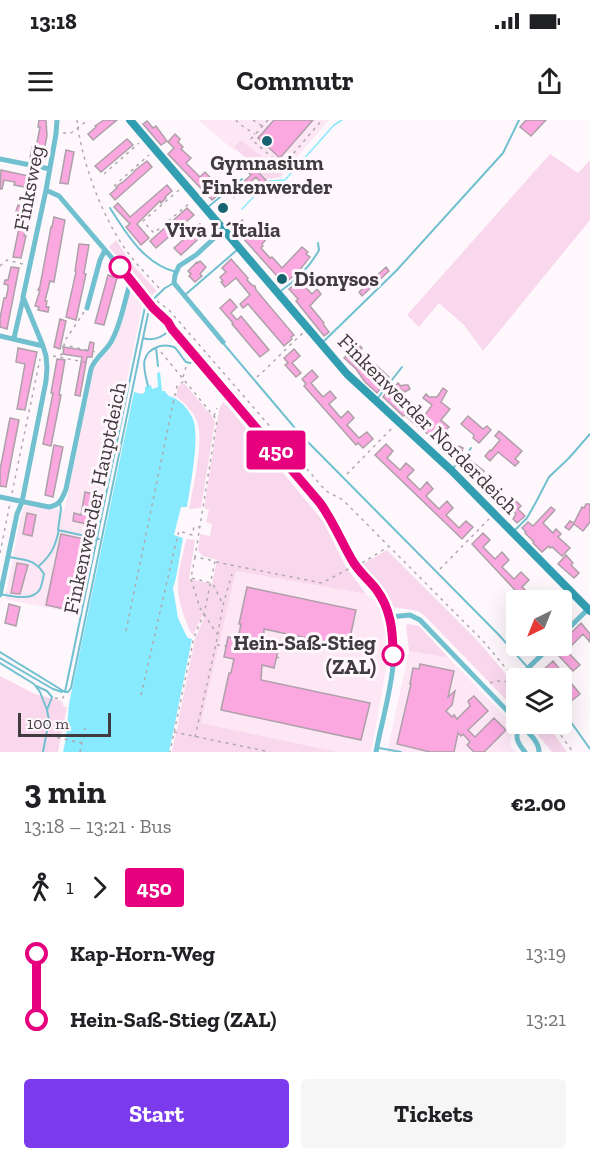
<!DOCTYPE html>
<html lang="en">
<head>
<meta charset="utf-8">
<style>
  :root { --surface:#fff; --page:#f6f6f6; --text:#202124; --muted:#757577; --accent:#7c3aed }
  body { margin:0; font-family:"Zilla Slab",serif; background:var(--page); color:var(--text); height:100vh; display:flex; flex-direction:column; font-size:22px; white-space:nowrap }
  * { box-sizing:border-box; margin:0 }
  p { font-size:20px; color:var(--muted) }
  .icon { flex:none; width:33px; height:33px; fill:none; stroke:currentColor; stroke-width:2; stroke-linecap:round; stroke-linejoin:round }
  .map { position:relative; height:632px; overflow:hidden }
  .details { display:flex; flex-direction:column; background:var(--surface); flex:1 }
  .details>* { flex:none }
  .badge { padding:0 12px; border-radius:4px; font-size:21px; line-height:39px }
  .needle { width:39px; rotate:223deg }
  .buttons { position:absolute; left:506px; top:470px; display:grid; gap:12px }
  .buttons a { display:grid; place-items:center; width:66px; height:66px; border-radius:6px; background:var(--surface); box-shadow:0 6px 24px #0002; font-size:30px }
  .scale { position:absolute; left:18px; bottom:15px; width:93px; box-sizing:border-box; padding-left:6px; border:3px solid #403b3e; border-top:0; font-size:16px; line-height:21px; white-space:nowrap; color:#403b3e; -webkit-text-stroke:4px #fef8fc; paint-order:stroke }
  .map>.badge { position:absolute; translate:-50% -50%; box-shadow:0 0 0 3px #fff }
  .legs { display:flex; align-items:center; gap:9px; height:66px; padding:0 24px; font-size:20px }
  .legs p { margin-inline-start:auto }
  .headline { display:flex; align-items:center; justify-content:space-between; height:102px; padding:0 24px }
  h1 { font-size:33px; font-weight:700; line-height:45px }
  .cta { display:flex; gap:12px; margin-top:auto; padding:12px 24px }
  .cta a { flex:1; height:69px; border-radius:6px; background:var(--accent); color:#fff; font-size:24px; font-weight:700; line-height:69px; text-align:center }
  .cta a+a { background:var(--page); color:var(--text) }
  ul { padding:0 24px; list-style:none }
  li { display:flex; align-items:center; gap:21px; height:66px; font-size:22px }
  li i { display:grid; place-items:center; width:9px; height:100%; margin:0 8px; background:currentColor }
  li i::after { content:''; width:15px; height:15px; margin:-8px; border:4px solid; border-radius:50%; background:var(--surface) }
  li p { margin-inline-start:auto }
  li:first-child i { background:linear-gradient(#0000 50%,currentColor 0) }
  li:last-child i { background:linear-gradient(currentColor 50%,#0000 0) }
  .status { display:flex; justify-content:space-between; align-items:center; height:42px; padding:0 30px; background:var(--surface); direction:ltr }
  .status svg { height:16px; fill:currentColor }
  header { display:flex; justify-content:space-between; align-items:center; height:78px; padding:0 24px; background:var(--surface); font-size:27px; font-weight:700 }
  .map>svg:first-child { display:block }
  .built { fill:#fde7f5 }
  .green { fill:#f9d8ed }
  .water { fill:#87eafe }
  .lines { fill:none; stroke-linecap:round; stroke-linejoin:round }
  .stream { stroke:#87eafe; stroke-width:1.5 }
  .building { fill:#fba7e0; stroke:#aea0a9; stroke-width:1.5 }
  .path { stroke:#afa9ad; stroke-width:1.5; stroke-dasharray:3 4.5; stroke-linecap:butt }
  .lane { stroke:#70c0d0; stroke-width:2 }
  .street { stroke:#70c0d0; stroke-width:5 }
  .secondary { stroke:#319eb1; stroke-width:8 }
  .line-1-casing { stroke:#fff; stroke-width:14 }
  .line-1 { stroke:#e6007e; stroke-width:9 }
  .poi-dot { fill:#186370; stroke:#fef8fc; stroke-width:2 }
  .stop-1-dot { fill:#fff; stroke:#e6007e; stroke-width:3 }
  .labels { text-anchor:middle; stroke-width:6; stroke-linejoin:round; paint-order:stroke }
  .poi-label { font-size:21px; font-weight:bold; fill:#403b3e; stroke:#fef8fc }
  .street-label { font-size:21px; fill:#403b3e; stroke:#fef8fc }
  .stop-label { font-size:21px; font-weight:bold; fill:#403b3e; stroke:#fef8fc; text-anchor:end }
</style>
</head>
<body>
<div class="status"><b>13:18</b><svg viewBox="0 0 49 12"><path d="M0 12V9h3v3zM5 12V6h3v6zM10 12V3h3v9zM15 12V0h3v12zM26 1h20v11H26zM47 4h2v5h-2z"/></svg></div>
<header><svg class="icon" aria-label="menu" viewBox="0 0 24 24"><path d="M4 6h16M4 12h16M4 18h16"/></svg>Commutr<svg class="icon" aria-label="share" viewBox="0 0 24 24"><path d="M12 15V3M7 8l5-5 5 5M5 13v7h14v-7"/></svg></header>
<div class="map">
<svg width="590" height="632" viewBox="0 0 590 632">
  <rect width="100%" height="100%" fill="#fef8fc"/>
  <path class="built" d="M198 0H329L284 52 252 29 239 27 236 32Z
    M133 173 143 183 78 494 5 479 21 395 25 384 64 391 93 250 100 240 113 225 130 174Z
    M236 451 366 474 378 483 388 515 389 533 371 632H338L201 603Z
    M409 531 449 538 510 602 513 609 510 625 516 632H387Z"/>
  <path class="green" d="M240 20 284 52 280 57 267 59 234 27Z
    M550 34 578 53 590 40V100L483 231 464 205 439 183 419 207 407 195Z
    M116 120 131 143 157 171 151 176 109 127Z
    M184 263 212 296 215 302 201 388 190 389H189C193 369 204 319 197 301 193 291 184 283 176 276L178 266Z
    M224 282 323 401 346 447 366 474 236 451 201 603 338 632H172L195 519 204 498 202 497 193 515 191 513C185 500 178 482 178 467 177 452 184 433 186 419L195 420 189 459 212 464 217 440 202 436 198 430 200 414 210 416 212 404 206 402 209 390 204 388 219 290 222 283Z
    M387 430 478 521 516 566V590L425 496 418 491 392 487 378 464 361 445Z
    M409 504 419 506 449 538 409 531 406 505Z
    M0 556 35 574 62 581 64 587H67L58 632H0Z
    M528 603H546L567 632H552Z"/>
  <path class="water" d="M160 252 162 271H165C168 277 171 276 176 279 183 283 189 291 192 297 201 314 190 367 187 387H181L174 415 183 418 176 458 173 468 178 498 186 515 188 518 192 519 169 632H63L66 618 69 584 134 272 142 274 145 272V267L151 265 152 269 158 267 157 253Z"/>
  <g class="lines">
    <path class="stream" d="M242 89 269 61 285 60 334 5 342 0"/>
  </g>
  <path class="building" d="M39 0H46L47 16 42 41 30 38 32 27 36 28 40 7H38Z
    M104 0H117L93 20 88 14 96 7 95 6Z
    M274 0H313L280 38 258 18Z
    M526 0H546L531 16 520 7Z
    M147 1 153 8 156 6 167 21 161 25 143 4Z
    M175 14 180 19 178 22 183 27 181 29 191 38 186 43 200 57 205 52 223 71 212 80 168 34 174 28 168 22Z
    M127 19 133 25 101 52 95 46Z
    M66 30 74 32 68 64 60 63Z
    M147 41 152 47 115 80 110 74 117 68 116 67 121 63H122L134 52V51Z
    M246 42 255 52 256 50 266 60 262 64 256 57 234 77 231 73 251 55 242 46Z
    M1 50 38 58 36 65 25 63 24 67 14 65 15 62 4 60 2 69H0Z
    M167 65 172 71 165 77 166 78 161 83 160 81 137 104 149 118 141 125 126 107 130 104 114 87 118 83 130 97Z
    M27 72 35 74 31 93 27 102 24 116H26L21 138 13 137 19 108 16 107 19 92 16 91 18 85 23 86 24 84Z
    M187 88 194 95 156 128 150 121Z
    M54 97 65 100 54 162 50 161 45 181H47L46 187H49L48 192 38 190 39 187 35 186 40 170H38L40 166 51 107H52Z
    M242 100 256 117 262 112 263 113 270 111 269 116 262 124 263 126 261 128 270 138 272 137 282 148 302 127 308 132 306 134 310 137 299 151 284 164 234 108Z
    M200 104 207 111 181 135 174 128 194 110 193 108Z
    M79 124 89 125 84 153 86 154 76 200 66 197 76 152 75 151Z
    M231 139 248 158 247 160 252 165 255 166 256 170 294 215 291 217 292 219 284 226 248 184 243 188 240 184 250 175 236 158 225 167 221 162 223 161 220 157 226 152 222 148Z
    M200 141 206 147 200 154 202 156 195 162 189 156 191 154 188 151 197 142 198 143Z
    M11 147 19 148 7 209 0 207V198L4 178H6L8 169V165L4 164 5 160H8Z
    M386 147 389 151 362 176 359 172Z
    M108 155 117 158 104 205 95 203Z
    M299 160 312 174 317 169 321 174 310 186 324 203 323 204 329 212 324 216 296 181 298 179 289 169Z
    M230 179 237 187 231 193 237 200 241 196 269 230 260 237 232 204 233 203 220 188Z
    M60 199 66 201 60 229 54 227Z
    M90 222 94 223 92 237H87L80 276 75 275 82 237 63 234 64 227 88 231Z
    M358 224 362 228 354 236 363 245 364 244 370 252 376 245 389 257 377 273 365 262 356 249 344 238Z
    M18 228 37 232 25 290 17 289 25 244 16 242Z
    M294 229 300 236 292 243 301 253 296 257 285 245 288 243 284 238Z
    M57 239 65 240 59 275H61L51 326 43 324 53 273H51Z
    M312 250 318 257 311 263 323 277 330 271 336 278 329 284 341 298 348 291 354 298 347 305 359 318 367 312 373 319 363 328 358 323 356 325 304 266 306 264 302 259Z
    M398 263 401 266 404 265H408L410 269 405 272 400 269 393 277 411 292 412 291 418 294 421 292 425 295 432 285 423 278 426 274 429 277H437L443 268 447 271 441 282 450 289 441 300 449 307 445 311 451 317 447 322 454 329 459 326 463 328 462 331 454 339 421 308 420 309 405 295 403 296 383 277 393 264 395 266Z
    M468 296 483 309 487 306 491 310 479 323 473 318 474 315 461 304Z
    M10 298 19 300 6 367 0 366V350Z
    M499 311 522 331 515 339 519 342 515 346 498 332 490 341 485 336 490 330 491 331 500 320 495 316Z
    M386 324 393 331 387 338 400 350 406 343 414 350 407 357 420 370 427 362 433 369 426 376 439 389 447 381 453 388 446 395 459 408 466 401 473 407 462 419 375 335Z
    M54 325 63 327 53 377 45 375Z
    M470 340 484 351 475 360 463 348Z
    M491 362 496 367 494 369 502 377 503 375 510 382 513 378 521 386 518 389 525 396 517 403 513 399 516 394 504 383 501 386 484 370Z
    M85 372 102 376 94 415 90 413 91 405 73 401 74 393 81 395Z
    M586 384H590V402L583 411 574 404 569 410 565 407 570 401 574 403 582 387 584 388Z
    M551 387 555 390 543 403 553 413 556 409 561 414 558 417 570 428 562 436 552 427 550 428 549 426 542 432 533 423 534 422 525 413 526 412 522 408 528 402 533 406Z
    M27 393 36 395 32 416 23 414Z
    M483 413 490 420 483 427 495 439 502 432 509 440 502 447 514 459 521 452 529 460 522 467 534 478 541 472 549 480H526L514 469 472 424Z
    M61 414 93 421 78 492 46 485Z
    M566 435 573 443 571 445 579 453 574 458 558 444Z
    M17 443 28 445 20 474 11 473Z
    M247 467 356 490 348 527 264 509V524L279 527 274 548 262 545 261 560 370 583 361 620 221 590 229 553H231L234 539 224 537 228 517 238 519 241 504H239Z
    M9 484 20 487 16 506 5 503Z
    M581 503 590 514V522L583 514 571 526 567 523 569 521 566 518Z
    M564 528 580 545 573 551 558 535Z
    M553 541 580 574 570 582 561 571V558H550L543 550Z
    M420 544 454 551 448 577 455 571 452 585 446 591 452 597 454 595 457 599 470 586 468 581 474 576 488 591 468 610 475 617 494 598 506 610 484 632H474L467 625 470 622 463 614 461 616 458 613 454 632H430L397 624 411 564H410L413 548 419 549Z"/>
  <g class="lines">
    <path class="path" d="M77 0C81 40 102 97 126 130 136 144 148 156 159 168
      M236 0C240 6 248 9 255 14
      M253 0 262 6
      M268 0 251 19 281 45 293 34 322 0
      M63 13H71L88 0
      M104 54 139 23
      M114 66 149 35
      M179 70 143 101 154 113 191 82
      M0 146 7 140 23 144
      M157 181 169 190 326 371 343 380 483 521 516 560
      M84 192 64 222V225L96 232
      M161 232 217 300 195 437 215 441 204 494 194 517 170 632
      M53 236 89 243
      M61 236 63 226 64 225
      M183 257 186 247
      M257 257C273 243 287 227 303 213
      M214 296 217 288
      M347 354 394 306
      M12 373 40 239
      M178 415 179 411 192 415 194 407H199
      M0 433 10 383
      M195 437 191 458 211 463 214 466 223 485
      M216 442 322 463 352 447
      M362 443 388 427
      M440 449 489 399
      M191 459 200 488 217 514
      M126 511 174 279 177 266 184 261
      M217 525 226 526
      M277 537 279 538
      M518 558V557L523 553
      M490 563 495 561 516 562
      M141 575 177 418
      M55 578 62 579 64 576
      M552 603 573 632
      M174 612 270 632
      M50 616 82 623
      M195 617 216 524 223 485 232 454
      M80 632 85 608"/>
    <path class="lane" d="M208 87 242 59
      M110 88C126 113 144 144 176 152
      M278 173C294 162 310 147 319 130L318 123
      M185 175 237 130
      M143 218C154 222 163 216 172 209
      M323 222 396 151 503 33 519 0
      M223 223 300 314 499 515 537 558
      M156 228 158 246
      M148 266C144 249 138 233 160 226 165 225 169 225 174 227 179 231 181 237 186 242L190 243 197 238
      M377 279 402 247
      M453 348 467 334 471 328
      M60 383 61 389 58 410 99 419
      M514 411 527 398 536 382 549 357 569 338 590 314
      M39 446C52 434 55 427 59 410
      M0 474C11 476 33 482 40 469 42 465 43 458 44 454 35 439 25 440 9 437
      M0 532 65 572
      M0 538 53 569 62 572
      M0 543 34 564 40 572 47 590 49 600 43 632
      M36 566 47 571 52 577 47 590
      M65 572 145 187 165 168 174 163
      M65 572H68L71 568 143 218 148 194 151 189
      M561 588 590 629
      M379 628 401 632"/>
    <path class="street" d="M0 39 50 49
      M46 70 59 76 141 172 153 188 168 202 172 209 315 375C321 384 327 392 332 402 340 415 345 430 354 443 363 457 377 467 384 483 407 527 384 587 376 632
      M87 188 100 140 105 130
      M0 216 43 226
      M14 218 23 179
      M223 222 174 163 175 155 179 146 196 135 224 109
      M0 377 49 387C60 385 62 379 66 369L91 249C95 238 105 232 111 222 120 207 124 184 129 167L132 161
      M0 475 17 394 22 382 46 261 47 248 46 236 43 226 23 177 46 70 56 14 57 0
      M390 497 410 495 420 500 516 600
      M561 516 588 489
      M528 548 552 525
      M519 603C526 611 539 620 539 632
      M519 603C516 617 515 620 525 632"/>
    <path class="secondary" d="M130 0 347 254 451 350 590 491"/>
  </g>
  <g class="lines">
    <g class="line-1-casing">
      <path id="line-1" d="M120 147 153 188 168 202 172 209 320 383C333 401 341 421 352 440 358 451 368 459 376 469 391 489 393 511 393 535"/>
    </g>
    <use href="#line-1" class="line-1"/>
  </g>
  <g class="poi-dot">
    <circle cx="267" cy="21" r="6"/>
    <circle cx="223" cy="88" r="6"/>
    <circle cx="282" cy="159" r="6"/>
  </g>
  <g class="stop-1-dot">
    <circle cx="120" cy="147" r="10"/>
    <circle cx="393" cy="535" r="10"/>
  </g>
  <g class="labels">
    <g class="poi-label">
      <text x="267" y="50">Gymnasium<tspan x="267" dy="24">Finkenwerder</tspan></text>
      <text x="223" y="117">Viva L´Italia</text>
      <text x="294" y="166" text-anchor="start">Dionysos</text>
    </g>
    <g class="street-label">
      <text transform="translate(29 68) rotate(-79)" y="7">Finksweg</text>
      <text transform="translate(428 304) rotate(45)" y="7">Finkenwerder Norderdeich</text>
      <text transform="translate(95 378) rotate(-78)" y="7">Finkenwerder Hauptdeich</text>
    </g>
    <g class="stop-label">
      <text x="376" y="530">Hein-Saß-Stieg<tspan x="376" dy="24">(ZAL)</tspan></text>
    </g>
  </g>
</svg>
<div class="buttons">
<a><svg class="needle" viewBox="-14 -14 28 28"><path d="M0-13l5 13h-10z" fill="#e53935"/><path d="M0 13l5-13h-10z" fill="#757577"/></svg></a>
<a><svg class="icon" aria-label="layers" viewBox="0 0 24 24"><path d="M12 4l9 5-9 5-9-5zM3 14l9 5 9-5"/></svg></a>
</div>
<div class="scale">100 m</div>
<b class="badge" style="left:276px;top:330px;background:#e6007e;color:#fff">450</b>
</div>
<section class="details">
<div class="headline"><div><h1>3 min</h1><p>13:18 – 13:21 · Bus</p></div><b>€2.00</b></div>
<div class="legs"><svg class="icon" aria-label="walk" viewBox="0 0 24 24"><circle cx="13" cy="4" r="2"/><path d="M13 8l-2 6 4 7M11 14l-3 7M7 12l3-4h3l4 4"/></svg>1<svg class="icon" aria-label="forward" viewBox="0 0 24 24"><path d="M9 5l7 7-7 7"/></svg><b class="badge" style="background:#e6007e;color:#fff">450</b></div>
<ul>
<li><i style="color:#e6007e"></i><b>Kap-Horn-Weg</b><p>13:19</p></li>
<li><i style="color:#e6007e"></i><b>Hein-Saß-Stieg (ZAL)</b><p>13:21</p></li>
</ul>
<div class="cta"><a>Start</a><a>Tickets</a></div>
</section>
</body>
</html>
